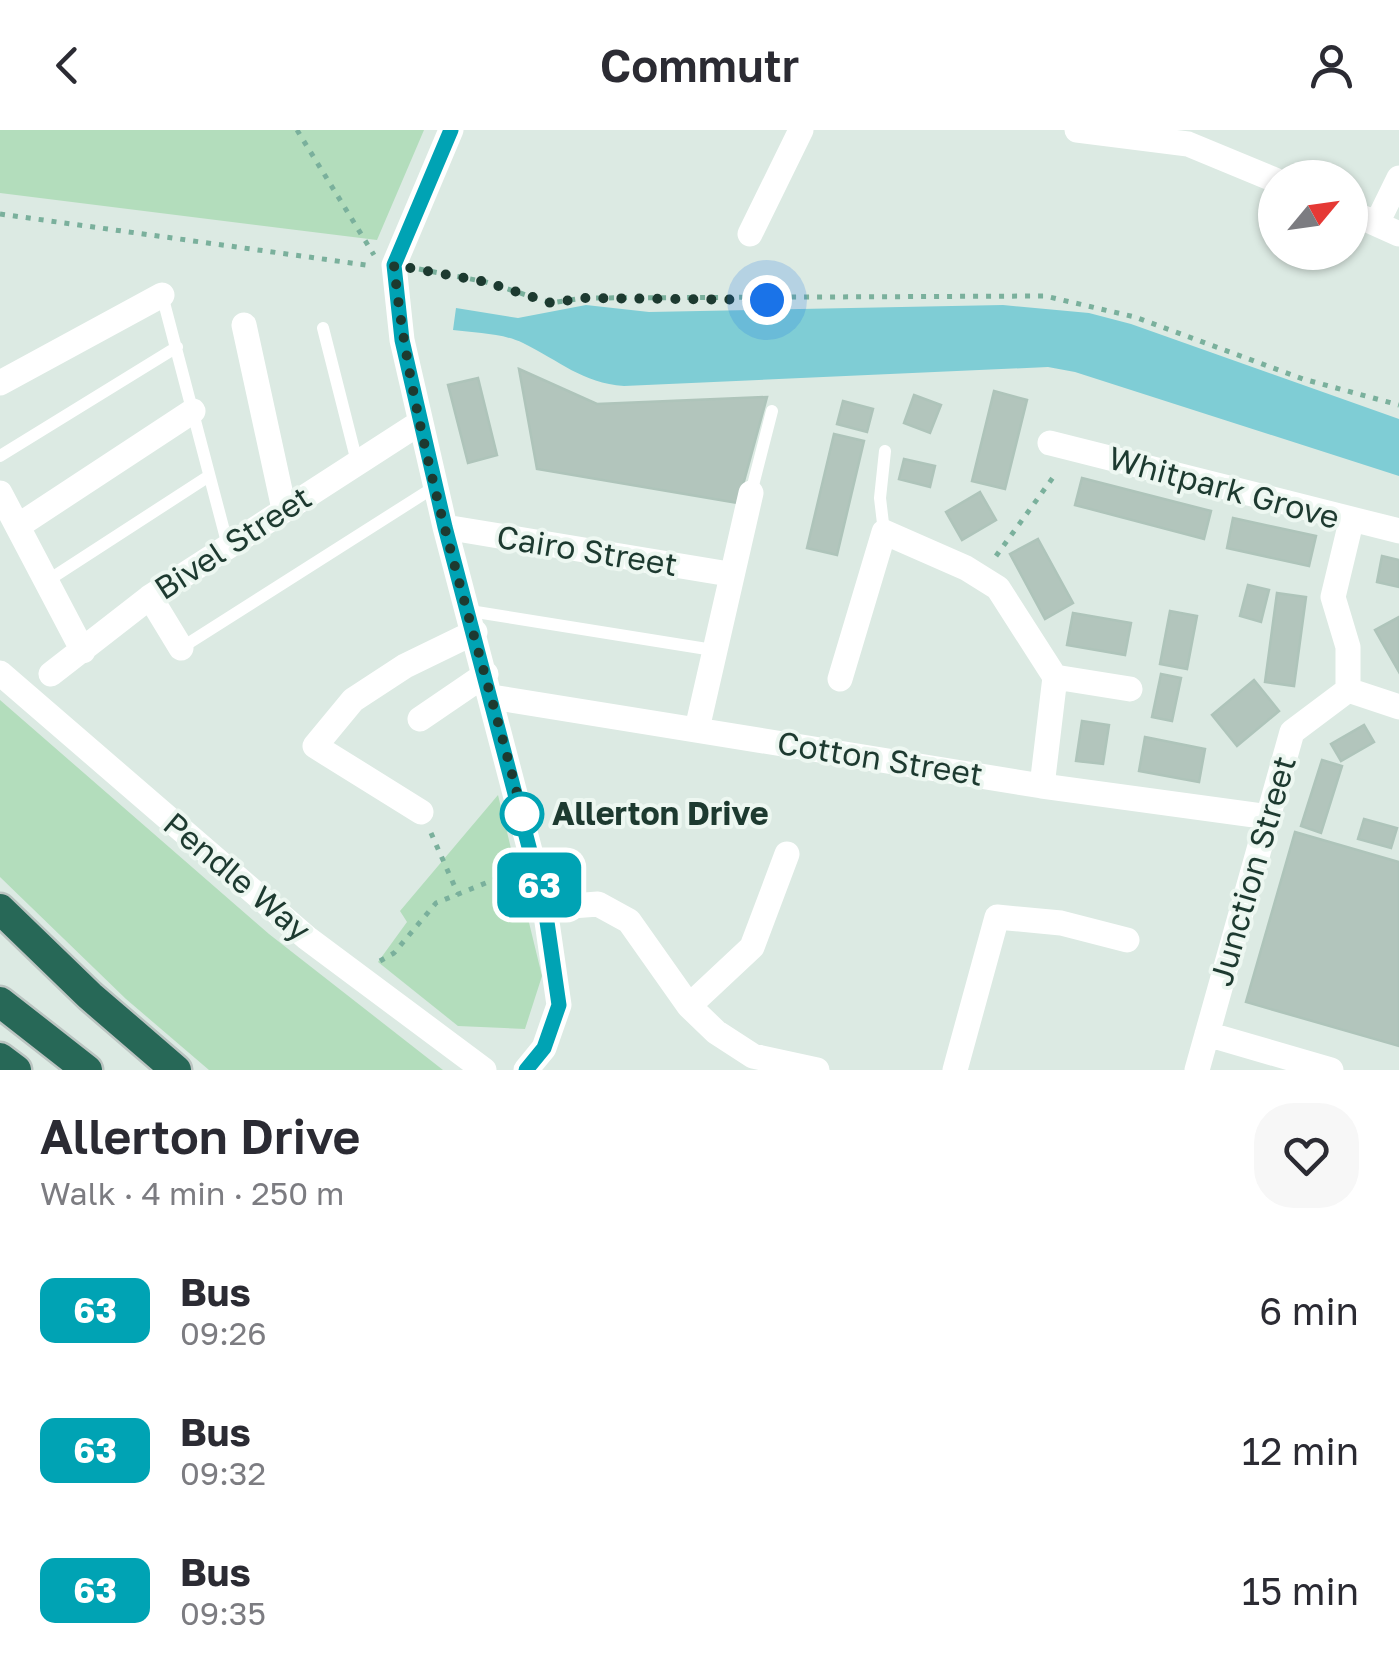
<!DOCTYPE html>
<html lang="en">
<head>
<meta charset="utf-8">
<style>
  :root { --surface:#fff; --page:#f7f7f7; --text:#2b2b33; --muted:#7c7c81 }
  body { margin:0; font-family:"Golos Text",sans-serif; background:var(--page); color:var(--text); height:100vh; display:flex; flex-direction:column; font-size:38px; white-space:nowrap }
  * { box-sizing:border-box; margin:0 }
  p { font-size:32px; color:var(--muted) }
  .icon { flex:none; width:55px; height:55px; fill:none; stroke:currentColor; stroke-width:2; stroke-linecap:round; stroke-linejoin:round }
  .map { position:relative; height:940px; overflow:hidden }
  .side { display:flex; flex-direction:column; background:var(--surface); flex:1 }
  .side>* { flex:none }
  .badge { padding:0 20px; border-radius:15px; font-size:35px; line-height:65px }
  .needle { width:65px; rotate:61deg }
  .tools { position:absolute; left:1258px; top:30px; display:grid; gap:20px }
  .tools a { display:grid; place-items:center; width:110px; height:110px; border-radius:50%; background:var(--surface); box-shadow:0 2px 8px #0004; font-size:50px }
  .you { position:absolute; width:50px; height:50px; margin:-25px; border:8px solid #fff; border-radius:50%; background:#1a73e8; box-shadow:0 0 0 15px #1a73e833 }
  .map>.badge { position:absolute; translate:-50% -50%; box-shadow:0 0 0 5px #fff }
  .round { display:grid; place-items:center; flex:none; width:105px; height:105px; border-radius:40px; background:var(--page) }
  .overview { display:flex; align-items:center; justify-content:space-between; height:170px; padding:0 40px }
  h1 { font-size:48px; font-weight:600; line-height:75px }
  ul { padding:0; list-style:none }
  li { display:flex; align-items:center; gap:30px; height:140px; padding:0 40px }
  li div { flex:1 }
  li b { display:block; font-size:38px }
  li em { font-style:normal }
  li .badge { min-width:110px; font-weight:700; text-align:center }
  header { display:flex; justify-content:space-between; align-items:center; height:130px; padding:0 40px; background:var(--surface); font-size:45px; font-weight:600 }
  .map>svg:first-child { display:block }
  .green { fill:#b3ddbc }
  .water { fill:#7fcdd5 }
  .building { fill:#b2c5bc; stroke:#aec4ba; stroke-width:2.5 }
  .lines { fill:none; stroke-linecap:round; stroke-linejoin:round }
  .motorway-casing { stroke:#bbc4c1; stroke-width:35 }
  .path { stroke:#7ab09c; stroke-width:5; stroke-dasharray:5 8; stroke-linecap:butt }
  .service { stroke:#fff; stroke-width:12 }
  .minor { stroke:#fff; stroke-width:25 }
  .motorway { stroke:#276857; stroke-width:30 }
  .line-casing { stroke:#fff; stroke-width:22 }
  .line { stroke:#00a3b4; stroke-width:15 }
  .walk { stroke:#1d3a30; stroke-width:10; stroke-dasharray:0 18 }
  .stop-dot { fill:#fff; stroke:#00a3b4; stroke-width:5 }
  .labels { text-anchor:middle; stroke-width:8; stroke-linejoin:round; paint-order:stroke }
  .street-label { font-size:32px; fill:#1d3a30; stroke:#edf7f1 }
  .stop-label { font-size:32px; font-weight:bold; fill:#1d3a30; stroke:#edf7f1; text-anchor:start }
</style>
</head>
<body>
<header><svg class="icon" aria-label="back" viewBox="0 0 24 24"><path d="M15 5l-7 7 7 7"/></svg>Commutr<svg class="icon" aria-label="person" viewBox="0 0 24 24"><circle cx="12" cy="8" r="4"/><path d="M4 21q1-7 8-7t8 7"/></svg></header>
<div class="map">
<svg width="1399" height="940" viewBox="0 0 1399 940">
  <rect width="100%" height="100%" fill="#dceae3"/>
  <path class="green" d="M0 0H424L377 110 0 63Z
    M0 570 269 804 443 940H209L126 869 0 747Z
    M498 665 542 846 525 899 458 896 378 832 407 792 400 781Z"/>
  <path class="water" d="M586 175 649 182 1003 175 1089 183 1131 194 1399 289V346L1075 242 1048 237 624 256C582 253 560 231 523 213 502 203 476 203 453 200L456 178 518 188Z"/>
  <path class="building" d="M519 239 597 274 767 267 738 373 537 339Z
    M478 248 497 325 468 333 448 255Z
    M994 261 1027 270 1005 359 972 351Z
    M914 265 941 275 930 303 904 293Z
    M843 271 873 279 867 302 837 294Z
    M834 304 864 311 837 425 807 418Z
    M904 329 935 336 930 357 899 349Z
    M1082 348 1211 381 1204 409 1075 375Z
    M980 362 996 390 962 410 946 382Z
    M1233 388 1316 406 1309 436 1227 418Z
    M1038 409 1073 473 1045 489 1010 424Z
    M1382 426 1399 430V457L1377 452Z
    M1248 455 1269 460 1261 492 1240 486Z
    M1277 463 1306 467 1294 556 1265 552Z
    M1170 481 1197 486 1187 539 1160 534Z
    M1073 483 1131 493 1125 525 1067 515Z
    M1399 487V542L1375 500Z
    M1161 544 1181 548 1172 591 1152 587Z
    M1254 550 1279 581 1237 616 1212 585Z
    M1082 591 1109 595 1103 634 1076 631Z
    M1364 595 1374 612 1341 631 1331 614Z
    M1145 607 1205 619 1199 652 1139 641Z
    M1322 630 1342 636 1321 703 1301 696Z
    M1364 689 1397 698 1391 718 1358 709Z
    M1295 702 1399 732V916L1246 872Z"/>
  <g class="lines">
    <g class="motorway-casing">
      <path id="motorway" d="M0 779 90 866 176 940
        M0 872 87 940
        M0 928 16 940"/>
    </g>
    <path class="path" d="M297 0 374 125
      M0 84 373 136
      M419 139 486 152 551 173 584 168 1045 166 1135 187 1303 249 1399 275
      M996 426 1057 342
      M431 703 458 764
      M380 831 394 823 436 773 513 742"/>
    <path class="service" d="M162 165 228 416
      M323 198 357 332
      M0 326 177 217
      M751 363 772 281
      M884 402 880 368 885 321
      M47 451 209 346
      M470 481 713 520
      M181 518 436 356"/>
    <path class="minor" d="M451 0 394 135 402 210 445 397 545 778 559 875 544 918 526 940
      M1077 0 1188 14 1275 50
      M1350 82 1399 104
      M1377 93 1399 48
      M750 104 801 0
      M244 195 284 379
      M0 253 162 165
      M1050 313 1399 401
      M0 363 83 521
      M18 396 193 281
      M445 397 729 444
      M150 467 181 518
      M0 543 307 808 484 940
      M51 544 150 467 421 292
      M840 549 884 402 966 438 998 458 1055 547 1130 559
      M1348 560 1399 577
      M492 567 1042 656 1269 687
      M420 589 486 544
      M697 599 751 363
      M1042 656 1055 547
      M421 682 315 616 353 570 405 536 475 502
      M545 778 598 774 629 791 689 876 752 817 787 724
      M689 876 716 902 753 926 817 940
      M1207 904 1331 940
      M955 940 997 787 1061 793 1127 810
      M1197 940 1292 602 1348 560V517L1333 467 1351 392"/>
    <use href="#motorway" class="motorway"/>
  </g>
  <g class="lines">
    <g class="line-casing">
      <path id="line" d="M451 0 394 135 402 210 445 397 545 778 559 875 544 918 526 940"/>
    </g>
    <use href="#line" class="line"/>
    <path class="walk" d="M522 684 526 699C480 512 414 327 394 135L486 152 551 173 584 168 767 170"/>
  </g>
  <circle class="stop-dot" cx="522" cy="684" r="20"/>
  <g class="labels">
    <g class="street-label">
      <text transform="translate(1224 358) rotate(15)" y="11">Whitpark Grove</text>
      <text transform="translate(233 413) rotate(-33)" y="11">Bivel Street</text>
      <text transform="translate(587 421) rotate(9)" y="11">Cairo Street</text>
      <text transform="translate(880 629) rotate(9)" y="11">Cotton Street</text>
      <text transform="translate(1253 741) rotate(-74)" y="11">Junction Street</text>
      <text transform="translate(237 747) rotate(40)" y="11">Pendle Way</text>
    </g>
    <g class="stop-label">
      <text x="552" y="695">Allerton Drive</text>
    </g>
  </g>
</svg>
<div class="tools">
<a><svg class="needle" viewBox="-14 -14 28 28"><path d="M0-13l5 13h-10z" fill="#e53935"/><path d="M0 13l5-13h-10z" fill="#7c7c81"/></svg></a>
</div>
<div class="you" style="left:767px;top:170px"></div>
<b class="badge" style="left:539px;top:755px;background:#00a3b4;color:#fff">63</b>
</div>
<section class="side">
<div class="overview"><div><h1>Allerton Drive</h1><p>Walk · 4 min · 250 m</p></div><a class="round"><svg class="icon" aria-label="heart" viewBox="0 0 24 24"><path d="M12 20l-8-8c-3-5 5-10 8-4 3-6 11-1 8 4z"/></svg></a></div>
<ul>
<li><span class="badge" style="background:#00a3b4;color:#fff">63</span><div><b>Bus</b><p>09:26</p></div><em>6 min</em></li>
<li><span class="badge" style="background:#00a3b4;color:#fff">63</span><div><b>Bus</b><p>09:32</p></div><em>12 min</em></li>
<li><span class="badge" style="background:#00a3b4;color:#fff">63</span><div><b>Bus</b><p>09:35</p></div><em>15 min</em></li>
</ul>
</section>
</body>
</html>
